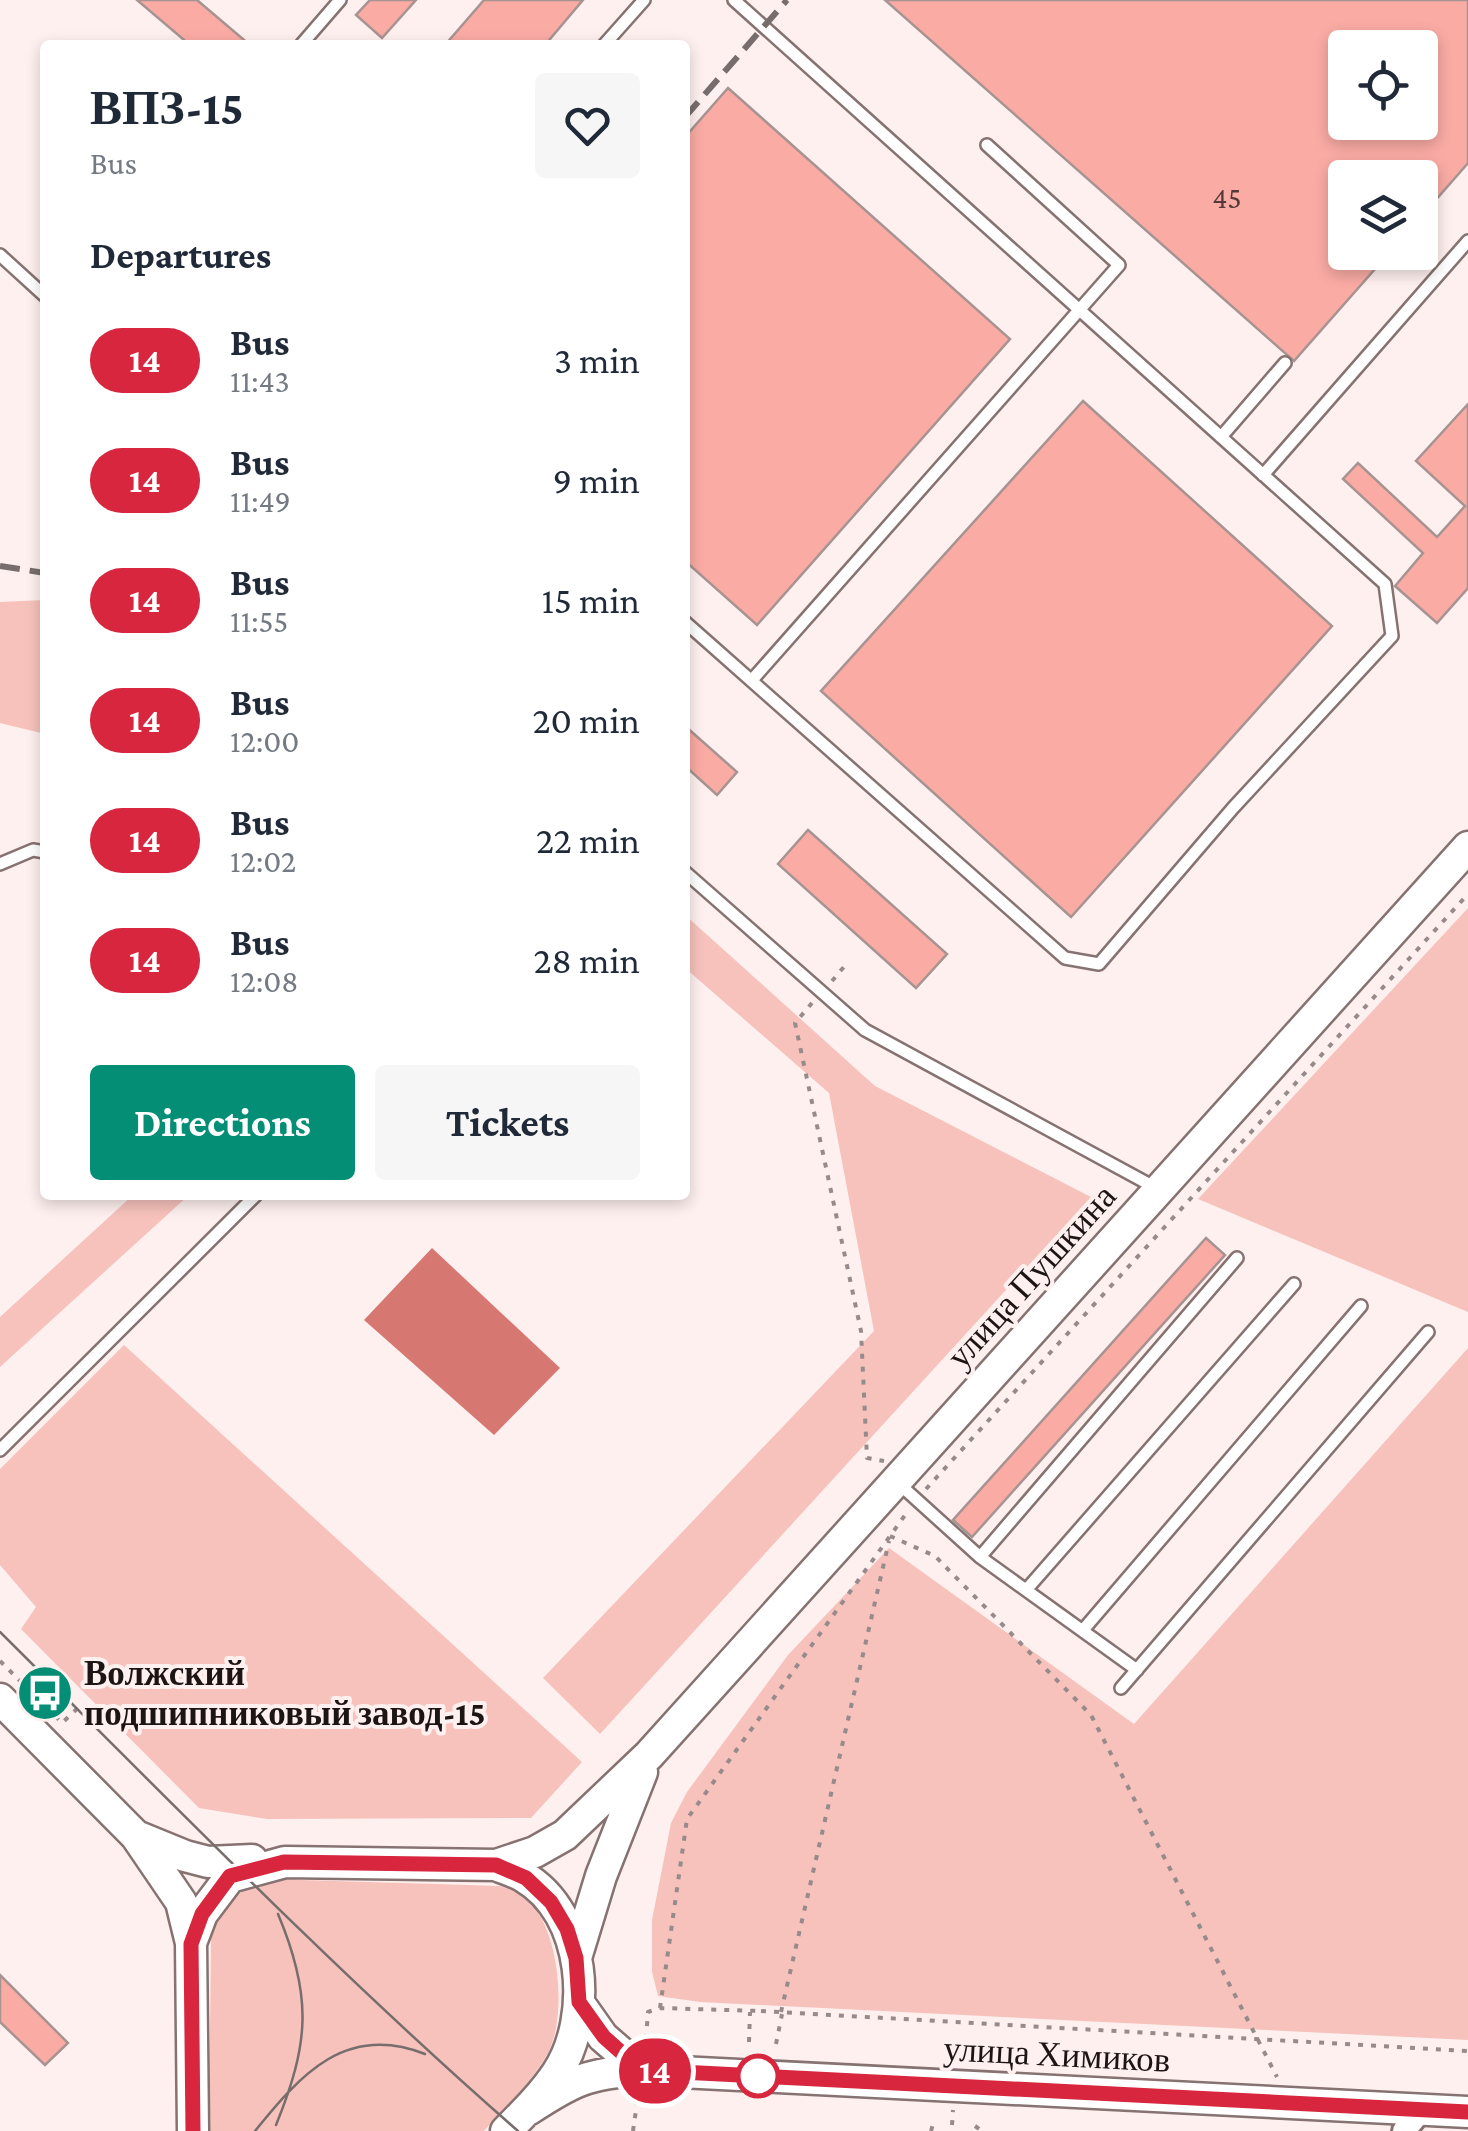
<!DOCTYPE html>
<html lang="en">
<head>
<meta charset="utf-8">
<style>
  :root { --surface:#fff; --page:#f6f6f7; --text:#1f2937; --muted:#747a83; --accent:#048e76 }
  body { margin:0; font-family:"Crimson Pro",serif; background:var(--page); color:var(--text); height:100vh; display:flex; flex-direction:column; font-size:38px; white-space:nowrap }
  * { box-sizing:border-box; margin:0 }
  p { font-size:32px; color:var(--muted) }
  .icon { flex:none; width:55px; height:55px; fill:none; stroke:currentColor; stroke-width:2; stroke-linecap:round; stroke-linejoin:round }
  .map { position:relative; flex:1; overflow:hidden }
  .side { position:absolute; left:40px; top:40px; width:650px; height:1160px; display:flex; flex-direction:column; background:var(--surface); border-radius:10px; box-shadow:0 5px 15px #0003 }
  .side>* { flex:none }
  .badge { padding:0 20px; border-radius:32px; font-size:35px; line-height:65px }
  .fabs { position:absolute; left:1328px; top:30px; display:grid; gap:20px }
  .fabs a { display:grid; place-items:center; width:110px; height:110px; border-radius:10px; background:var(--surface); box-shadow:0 5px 15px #0003; font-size:50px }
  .map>.badge { position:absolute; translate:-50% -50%; box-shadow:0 0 0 5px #fff }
  h2 { padding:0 50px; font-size:38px; line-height:90px }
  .round { display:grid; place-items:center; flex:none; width:105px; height:105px; border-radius:10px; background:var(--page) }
  .overview { display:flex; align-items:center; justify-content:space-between; height:170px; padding:0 50px }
  h1 { font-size:48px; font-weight:700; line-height:75px }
  .cta { display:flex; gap:20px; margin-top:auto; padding:20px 50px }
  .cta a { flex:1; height:115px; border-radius:10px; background:var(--accent); color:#fff; font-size:40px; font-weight:700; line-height:115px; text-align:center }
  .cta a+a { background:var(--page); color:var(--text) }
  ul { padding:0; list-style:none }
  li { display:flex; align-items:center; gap:30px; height:120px; padding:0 50px }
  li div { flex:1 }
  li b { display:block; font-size:38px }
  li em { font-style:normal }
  li .badge { min-width:110px; font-weight:700; text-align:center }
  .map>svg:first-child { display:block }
  .green { fill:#f7c2bc }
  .water { fill:#d67871 }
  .building { fill:#faaba4; stroke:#a79391; stroke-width:2.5; fill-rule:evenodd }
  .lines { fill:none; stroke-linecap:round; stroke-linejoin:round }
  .lane-casing { stroke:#867270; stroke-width:16 }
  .street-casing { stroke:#867270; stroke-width:28 }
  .secondary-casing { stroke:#867270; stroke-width:35 }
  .path { stroke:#968b8a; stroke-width:4; stroke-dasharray:5 8; stroke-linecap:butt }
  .lane { stroke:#fff; stroke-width:11 }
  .street { stroke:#fff; stroke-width:22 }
  .secondary { stroke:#fff; stroke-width:30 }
  .tram { stroke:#776d6c; stroke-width:2.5 }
  .rail { stroke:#776d6c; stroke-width:6; stroke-dasharray:20 10; stroke-linecap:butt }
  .line-casing { stroke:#fff; stroke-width:22 }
  .line { stroke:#d7263d; stroke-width:15 }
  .stop-dot { fill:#fff; stroke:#d7263d; stroke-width:5 }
  .labels { text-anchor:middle; stroke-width:8; stroke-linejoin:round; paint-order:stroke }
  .number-label { font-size:30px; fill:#543a38 }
  .street-label { font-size:35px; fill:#1d1514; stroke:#fef0ef }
  .poi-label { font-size:35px; font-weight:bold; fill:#1d1514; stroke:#fef0ef; text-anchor:start }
</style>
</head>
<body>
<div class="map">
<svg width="1468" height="2131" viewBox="0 0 1468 2131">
  <rect width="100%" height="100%" fill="#fef0ef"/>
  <path class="green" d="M45 600V734L0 723V602Z
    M1468 908V1312L1198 1199Z
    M685 915 875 1086 1091 1197 600 1734 543 1678 874 1331 829 1093 685 968Z
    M133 1195H189L0 1367V1317Z
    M124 1345 582 1762 531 1818 267 1819 199 1808 21 1629 36 1607 0 1565V1469Z
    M1468 1348V2040L700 2002 658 1996 652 1972V1920L671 1823 687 1792 788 1655 889 1548 1134 1724Z
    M270 1879 500 1886C507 1888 515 1890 521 1894 560 1920 568 2015 548 2053 532 2082 505 2107 484 2131H209L211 1937C222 1903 237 1890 270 1879Z"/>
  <path class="water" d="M432 1248 560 1368 494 1435 364 1320Z"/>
  <path class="building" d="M137 0H197L250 45H190Z
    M370 0H416L382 38 356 15Z
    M484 0H583L545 45H445Z
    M885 0H1468V163L1420 218V178H1345V252H1390L1294 361ZM1345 48H1420V122H1345Z
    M728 88 1010 339 757 625 685 561V137Z
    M1083 401 1332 626 1071 917 821 691Z
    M1468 404V588L1437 623 1395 586 1423 553 1343 479 1358 463 1437 537 1465 506 1416 461Z
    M685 726 737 772 717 795 685 766Z
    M808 830 947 954 916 988 778 864Z
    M1206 1238 1225 1255 972 1537 953 1520Z
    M0 1975 68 2043 45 2065 0 2022Z"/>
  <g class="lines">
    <g class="lane-casing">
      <path id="lane" d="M301 45 340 0
        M604 45 644 0
        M0 255 45 296
        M1221 437 1285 363
        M1263 475 1468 241
        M685 622 1065 958 1099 964 1233 808 1392 636 1385 584 734 0
        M752 680 1119 265 987 145
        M0 864 33 850 45 852
        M685 872 865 1030 1156 1188
        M0 1450 256 1195
        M897 1482 980 1557 1137 1670
        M980 1557 1237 1258
        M1027 1589 1294 1284
        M1083 1630 1361 1306
        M1121 1688 1428 1332"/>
    </g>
    <g class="street-casing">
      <path id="street" d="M1404 2131 1421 2110"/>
    </g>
    <g class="secondary-casing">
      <path id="secondary" d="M0 1699 136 1836 181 1902 191 1943
        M136 1836 185 1856 208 1862 252 1860
        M496 1865 535 1852 565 1835 649 1755 1468 847
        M576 1958 601 1876 642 1772
        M579 2003 603 2037 641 2070
        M528 2110C572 2081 588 2073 641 2070L1468 2112
        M193 2131 191 1943 202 1914 230 1877 285 1862 496 1865C505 1869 516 1872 524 1877 586 1913 594 2017 557 2073 543 2094 524 2113 506 2131"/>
    </g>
    <path class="path" d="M832 981 848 962
      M812 1003 795 1023 861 1331 867 1458 884 1461
      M926 1489 1468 894
      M890 1536 935 1556 1091 1715 1277 2077
      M0 1661 62 1723 82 1704
      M660 2008 687 1819 908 1511
      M761 2011 1468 2051
      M781 2012 889 1541
      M646 2039 648 2012 660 2008 761 2011
      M749 2042 750 2012
      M776 2044 782 2014
      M952 2125 953 2110
      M975 2126 982 2131
      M633 2131 638 2096
      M931 2131 933 2124"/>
    <use href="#lane" class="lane"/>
    <use href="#street" class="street"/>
    <use href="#secondary" class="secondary"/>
    <path class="tram" d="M0 1632C170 1801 337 1973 518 2131
      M276 2125C309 2044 313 1997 278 1914
      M255 2131C301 2074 346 2023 425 2054"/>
    <path class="rail" d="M685 117 787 0
      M0 566 45 573"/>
  </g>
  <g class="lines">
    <g class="line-casing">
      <path id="line" d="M193 2131 191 1944 202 1914 230 1876 284 1862 496 1865 526 1878 551 1902 567 1929 576 1958 579 2002 604 2037 641 2070 1468 2112"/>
    </g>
    <use href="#line" class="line"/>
  </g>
  <defs>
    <g id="bus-disc" transform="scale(2.875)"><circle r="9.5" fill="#048e76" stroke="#fef0ef"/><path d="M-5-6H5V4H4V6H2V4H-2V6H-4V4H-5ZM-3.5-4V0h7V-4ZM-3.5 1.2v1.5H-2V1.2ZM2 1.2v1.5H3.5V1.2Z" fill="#fff"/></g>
  </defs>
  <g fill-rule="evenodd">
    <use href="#bus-disc" x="45" y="1693"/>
  </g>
  <circle class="stop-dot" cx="758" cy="2076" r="20"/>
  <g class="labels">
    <g class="number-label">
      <text x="1227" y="208">45</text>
    </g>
    <g class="street-label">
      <text transform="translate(1031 1276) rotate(-48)" y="12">улица Пушкина</text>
      <text transform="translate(1057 2054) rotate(3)" y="12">улица Химиков</text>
    </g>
    <g class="poi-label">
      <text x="84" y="1685">Волжский<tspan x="84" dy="40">подшипниковый завод-15</tspan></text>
    </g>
  </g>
</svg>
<div class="fabs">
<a><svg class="icon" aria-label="locate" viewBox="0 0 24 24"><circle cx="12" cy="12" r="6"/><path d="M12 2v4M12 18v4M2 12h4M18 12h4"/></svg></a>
<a><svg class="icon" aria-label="layers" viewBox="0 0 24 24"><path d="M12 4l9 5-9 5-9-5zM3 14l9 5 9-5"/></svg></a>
</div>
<b class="badge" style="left:655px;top:2071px;background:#d7263d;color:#fff">14</b>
<section class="side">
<div class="overview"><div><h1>ВПЗ-15</h1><p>Bus</p></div><a class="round"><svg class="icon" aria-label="heart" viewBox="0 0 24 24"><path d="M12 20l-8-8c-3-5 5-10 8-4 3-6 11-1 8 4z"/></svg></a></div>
<h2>Departures</h2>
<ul>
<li><span class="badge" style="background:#d7263d;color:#fff">14</span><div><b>Bus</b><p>11:43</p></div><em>3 min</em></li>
<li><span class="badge" style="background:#d7263d;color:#fff">14</span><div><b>Bus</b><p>11:49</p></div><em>9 min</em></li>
<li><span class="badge" style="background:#d7263d;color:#fff">14</span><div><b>Bus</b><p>11:55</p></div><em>15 min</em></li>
<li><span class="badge" style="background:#d7263d;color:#fff">14</span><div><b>Bus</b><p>12:00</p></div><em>20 min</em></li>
<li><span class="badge" style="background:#d7263d;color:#fff">14</span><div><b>Bus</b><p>12:02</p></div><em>22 min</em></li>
<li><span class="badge" style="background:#d7263d;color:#fff">14</span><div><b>Bus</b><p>12:08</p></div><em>28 min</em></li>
</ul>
<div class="cta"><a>Directions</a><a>Tickets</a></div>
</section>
</div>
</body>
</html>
